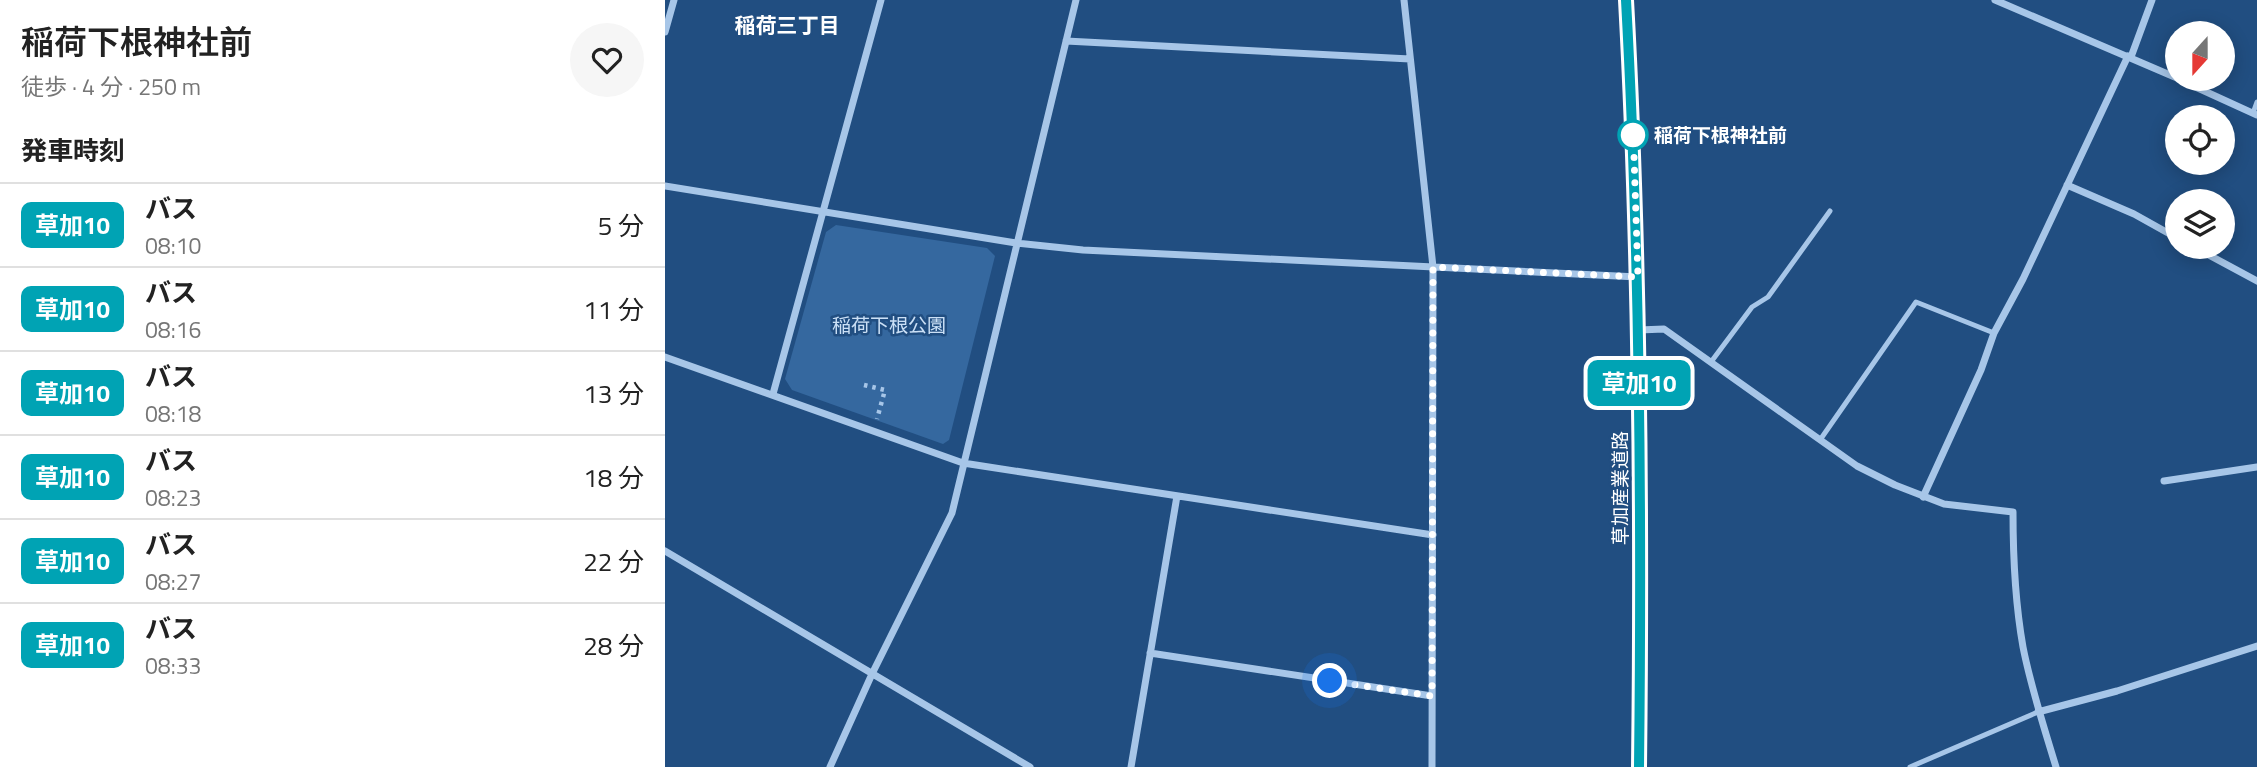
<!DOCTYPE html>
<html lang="ja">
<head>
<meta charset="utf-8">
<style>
  :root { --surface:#fff; --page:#f6f6f6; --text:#222; --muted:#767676; --line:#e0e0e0 }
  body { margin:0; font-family:"Titillium Web","Noto Sans JP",sans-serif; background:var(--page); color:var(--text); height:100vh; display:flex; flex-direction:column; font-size:26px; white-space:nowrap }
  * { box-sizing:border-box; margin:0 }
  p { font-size:23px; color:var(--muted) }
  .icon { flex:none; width:38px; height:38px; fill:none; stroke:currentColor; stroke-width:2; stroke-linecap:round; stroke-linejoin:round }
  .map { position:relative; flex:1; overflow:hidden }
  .side { display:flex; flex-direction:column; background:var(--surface); width:665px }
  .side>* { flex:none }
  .badge { padding:0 14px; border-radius:10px; font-size:24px; line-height:46px }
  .needle { width:46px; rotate:201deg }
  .tools { position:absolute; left:1500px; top:21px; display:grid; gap:14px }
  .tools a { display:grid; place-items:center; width:70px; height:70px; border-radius:50%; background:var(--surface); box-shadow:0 4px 18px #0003; font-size:35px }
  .you { position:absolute; width:35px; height:35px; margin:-18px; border:5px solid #fff; border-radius:50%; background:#1a73e8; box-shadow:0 0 0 10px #1a73e833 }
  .map>.badge { position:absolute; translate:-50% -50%; box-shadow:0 0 0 4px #fff }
  h2 { padding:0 21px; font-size:26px; line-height:63px }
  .round { display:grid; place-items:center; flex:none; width:74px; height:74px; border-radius:37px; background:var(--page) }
  .head { display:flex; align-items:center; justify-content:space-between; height:119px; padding:0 21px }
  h1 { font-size:33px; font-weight:600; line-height:52px }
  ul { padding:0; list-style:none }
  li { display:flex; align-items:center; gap:21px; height:84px; padding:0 21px; border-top:2px solid var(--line) }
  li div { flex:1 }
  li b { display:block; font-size:26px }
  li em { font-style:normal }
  li .badge { min-width:77px; font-weight:700; text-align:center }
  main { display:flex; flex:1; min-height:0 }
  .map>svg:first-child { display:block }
  .green { fill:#35689f }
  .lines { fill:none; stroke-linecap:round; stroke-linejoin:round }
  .path { stroke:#a7c6e8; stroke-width:4.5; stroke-dasharray:3.5 5; stroke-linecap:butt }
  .service { stroke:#a7c6e8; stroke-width:5 }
  .minor { stroke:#a7c6e8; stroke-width:7 }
  .secondary { stroke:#d2e3f6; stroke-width:14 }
  .line-casing { stroke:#fff; stroke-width:16 }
  .line { stroke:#00a3b4; stroke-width:10 }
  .walk { stroke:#fff; stroke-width:7; stroke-dasharray:0 12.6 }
  .stop-dot { fill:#fff; stroke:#00a3b4; stroke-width:3.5 }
  .labels { text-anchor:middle; stroke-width:5; stroke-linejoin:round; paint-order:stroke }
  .stop-label { font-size:19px; font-weight:bold; fill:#fff; stroke:#214e81; text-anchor:start }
  .park-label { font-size:19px; fill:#cbe0f6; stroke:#214e81 }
  .street-label { font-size:19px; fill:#fff; stroke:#214e81 }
  .neighbourhood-label { font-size:21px; font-weight:bold; fill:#fff; stroke:#214e81 }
</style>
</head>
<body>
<main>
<section class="side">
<div class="head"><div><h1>稲荷下根神社前</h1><p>徒歩 · 4 分 · 250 m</p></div><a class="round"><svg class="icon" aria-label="heart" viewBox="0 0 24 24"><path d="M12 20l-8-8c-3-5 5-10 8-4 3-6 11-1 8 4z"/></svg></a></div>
<h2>発車時刻</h2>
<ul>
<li><span class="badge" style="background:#00a3b4;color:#fff">草加10</span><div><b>バス</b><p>08:10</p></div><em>5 分</em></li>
<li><span class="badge" style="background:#00a3b4;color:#fff">草加10</span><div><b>バス</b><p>08:16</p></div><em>11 分</em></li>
<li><span class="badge" style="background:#00a3b4;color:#fff">草加10</span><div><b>バス</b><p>08:18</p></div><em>13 分</em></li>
<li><span class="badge" style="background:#00a3b4;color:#fff">草加10</span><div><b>バス</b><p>08:23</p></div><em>18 分</em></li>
<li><span class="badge" style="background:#00a3b4;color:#fff">草加10</span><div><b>バス</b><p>08:27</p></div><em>22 分</em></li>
<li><span class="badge" style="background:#00a3b4;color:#fff">草加10</span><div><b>バス</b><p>08:33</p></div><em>28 分</em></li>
</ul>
</section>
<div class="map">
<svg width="1592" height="767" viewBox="0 0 1592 767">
  <rect width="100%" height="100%" fill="#214e81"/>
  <path class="green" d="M171 225 322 248 330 256 284 440 278 444 127 390 120 379 161 232Z"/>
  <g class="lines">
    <path class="path" d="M199 385 220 390 212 419"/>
    <path class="service" d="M1588 113 1592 102
      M1046 362 1087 307 1103 297 1165 211
      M1155 440 1251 302 1329 333
      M1245 767 1373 712"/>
    <path class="minor" d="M739 0 768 267 767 767
      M1330 0 1512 78
      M0 32 9 0
      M401 41 745 59
      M1466 57 1487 0
      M1513 79 1592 115
      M1402 185 1469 214 1512 238
      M0 186 351 243 418 250 973 277
      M1529 247 1592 281
      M974 330 999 329 1192 466 1230 485 1279 504 1348 512C1348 558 1350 602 1358 647 1366 688 1379 727 1391 767
      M0 357 298 463 768 535
      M108 394 216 0
      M1499 481 1592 467
      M1258 497 1316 370 1329 333 1358 279 1463 56
      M0 551 365 767
      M485 653 767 696
      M1373 712 1452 691 1592 646
      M165 767 207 674 287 513 411 0
      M466 767 512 496"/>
    <path class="secondary" d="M961 0C975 256 976 511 974 767"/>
  </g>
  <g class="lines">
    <g class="line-casing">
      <path id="line" d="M961 0C975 255 977 511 974 767"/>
    </g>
    <use href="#line" class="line"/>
    <path class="walk" d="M665 681 767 696 768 267 973 277 968 125V135"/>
  </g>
  <circle class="stop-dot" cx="968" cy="135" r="14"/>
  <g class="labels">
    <g class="stop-label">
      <text x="989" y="142">稲荷下根神社前</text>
    </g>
    <g class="park-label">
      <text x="224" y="332">稲荷下根公園</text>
    </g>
    <g class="street-label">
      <text transform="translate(955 488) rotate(-90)" y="7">草加産業道路</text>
    </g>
    <g class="neighbourhood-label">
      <text x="122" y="33">稲荷三丁目</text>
    </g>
  </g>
</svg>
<div class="tools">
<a><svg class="needle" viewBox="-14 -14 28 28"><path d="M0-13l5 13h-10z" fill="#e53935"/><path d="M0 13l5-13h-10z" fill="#767676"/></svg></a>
<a><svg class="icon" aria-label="locate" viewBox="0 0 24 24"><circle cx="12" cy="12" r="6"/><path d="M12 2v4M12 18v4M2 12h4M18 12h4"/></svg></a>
<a><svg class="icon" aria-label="layers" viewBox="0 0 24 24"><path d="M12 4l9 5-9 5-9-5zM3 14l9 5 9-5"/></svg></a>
</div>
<div class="you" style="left:665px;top:681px"></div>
<b class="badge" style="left:974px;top:383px;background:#00a3b4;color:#fff">草加10</b>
</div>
</main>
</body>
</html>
